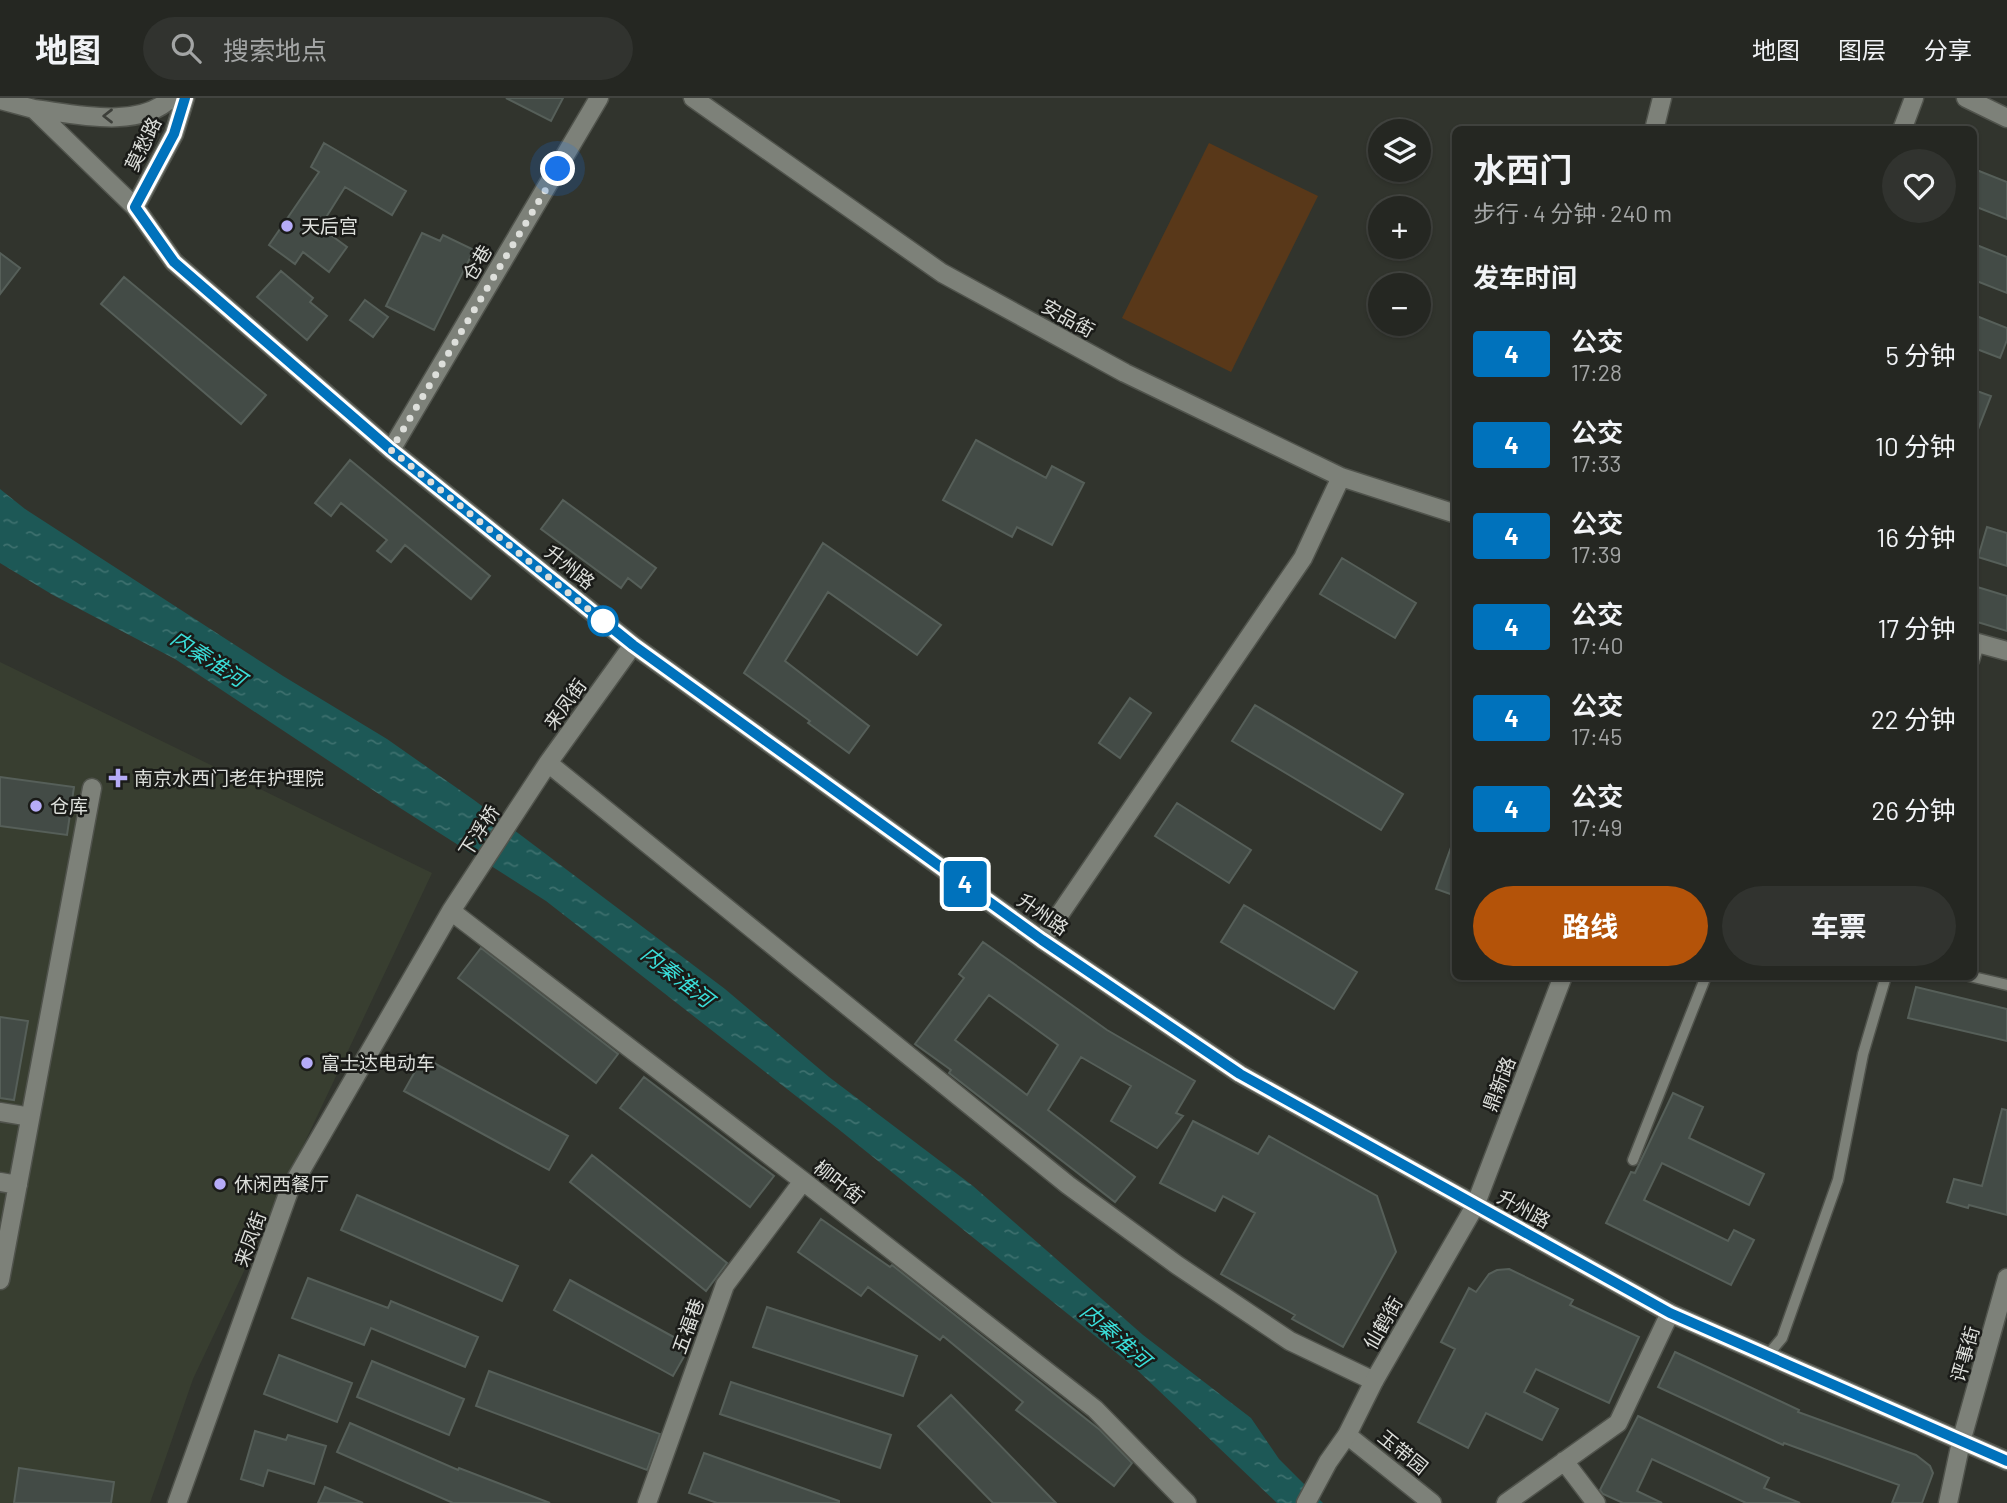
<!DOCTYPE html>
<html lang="zh">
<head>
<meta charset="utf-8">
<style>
  :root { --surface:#252722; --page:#31332f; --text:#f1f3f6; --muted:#a3a5a5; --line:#424440; --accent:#b45309 }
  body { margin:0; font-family:Barlow,"Noto Sans SC",sans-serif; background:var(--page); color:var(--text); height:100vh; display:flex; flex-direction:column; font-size:26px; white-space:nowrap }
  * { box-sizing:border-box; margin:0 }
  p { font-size:23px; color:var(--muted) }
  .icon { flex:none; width:38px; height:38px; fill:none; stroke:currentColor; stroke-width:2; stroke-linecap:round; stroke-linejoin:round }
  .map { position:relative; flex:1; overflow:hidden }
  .sheet { position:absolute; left:1452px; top:28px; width:525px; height:854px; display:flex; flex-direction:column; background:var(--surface); border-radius:10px; box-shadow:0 2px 5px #0004,0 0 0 2px var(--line) }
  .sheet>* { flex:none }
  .badge { padding:0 14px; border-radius:5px; font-size:24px; line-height:46px }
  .tools { position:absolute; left:1368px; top:21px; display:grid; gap:14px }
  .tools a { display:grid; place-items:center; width:63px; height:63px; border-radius:50%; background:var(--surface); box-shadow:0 2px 5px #0004,0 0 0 2px var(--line); font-size:35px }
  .you { position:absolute; width:35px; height:35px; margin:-18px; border:5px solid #fff; border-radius:50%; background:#1a73e8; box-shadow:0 0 0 10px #1a73e833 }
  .map>.badge { position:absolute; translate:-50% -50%; box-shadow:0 0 0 4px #fff }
  h2 { padding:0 21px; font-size:26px; line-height:63px }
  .round { display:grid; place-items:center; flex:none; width:74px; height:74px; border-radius:37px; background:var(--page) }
  .head { display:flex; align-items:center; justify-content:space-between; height:119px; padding:0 21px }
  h1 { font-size:33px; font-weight:700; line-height:52px }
  .action { display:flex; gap:14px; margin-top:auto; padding:14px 21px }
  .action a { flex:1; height:80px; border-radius:42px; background:var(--accent); color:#fff; font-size:28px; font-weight:700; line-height:80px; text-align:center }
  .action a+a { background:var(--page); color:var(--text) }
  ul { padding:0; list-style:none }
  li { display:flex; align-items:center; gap:21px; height:91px; padding:0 21px }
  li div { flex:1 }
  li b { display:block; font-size:26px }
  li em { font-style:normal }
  li .badge { min-width:77px; font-weight:700; text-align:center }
  header { display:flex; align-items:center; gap:42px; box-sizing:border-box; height:98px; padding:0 35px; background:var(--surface); border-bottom:2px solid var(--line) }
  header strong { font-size:33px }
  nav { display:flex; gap:38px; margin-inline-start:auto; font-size:24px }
  .search { width:490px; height:63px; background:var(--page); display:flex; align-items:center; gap:18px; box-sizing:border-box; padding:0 24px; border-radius:38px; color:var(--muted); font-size:26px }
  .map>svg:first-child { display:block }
  .built { fill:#383e30 }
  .park { fill:#593819 }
  .water { fill:url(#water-ripples) }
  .building { fill:#434b46; stroke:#565f59; stroke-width:2; fill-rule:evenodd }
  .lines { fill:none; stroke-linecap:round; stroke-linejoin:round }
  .lane-casing { stroke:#50534c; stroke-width:13 }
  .street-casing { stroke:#50534c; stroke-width:21 }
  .secondary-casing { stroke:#50534c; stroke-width:21 }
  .lane { stroke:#7d8179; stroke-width:10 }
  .street { stroke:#7d8179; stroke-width:18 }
  .secondary { stroke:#7d8179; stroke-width:18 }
  .oneway { stroke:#3d3f3a }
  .line-casing { stroke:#fff; stroke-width:16 }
  .line { stroke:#0072bc; stroke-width:10 }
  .walk { stroke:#dddfdb; stroke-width:7; stroke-dasharray:0 12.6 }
  .poi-dot { fill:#b6acf8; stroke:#1a1b18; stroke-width:2.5 }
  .stop-dot { fill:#fff; stroke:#0072bc; stroke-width:3.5 }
  .labels { text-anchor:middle; stroke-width:5; stroke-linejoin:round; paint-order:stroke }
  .street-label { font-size:19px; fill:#dddfdb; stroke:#1a1b18 }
  .poi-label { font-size:19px; fill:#dddfdb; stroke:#1a1b18; text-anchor:start }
  .water-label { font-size:21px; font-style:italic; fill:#3aded9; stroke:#1a1b18 }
</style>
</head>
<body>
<header>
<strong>地图</strong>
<div class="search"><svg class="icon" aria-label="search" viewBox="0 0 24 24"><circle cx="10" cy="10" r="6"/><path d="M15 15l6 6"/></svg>搜索地点</div>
<nav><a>地图</a><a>图层</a><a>分享</a></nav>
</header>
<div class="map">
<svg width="2007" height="1405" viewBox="0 0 2007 1405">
  <defs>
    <pattern id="water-ripples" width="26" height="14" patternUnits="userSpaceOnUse" patternTransform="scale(1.75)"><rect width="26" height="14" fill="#1d5856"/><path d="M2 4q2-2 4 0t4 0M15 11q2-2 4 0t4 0" fill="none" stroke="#3d706e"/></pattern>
  </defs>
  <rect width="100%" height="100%" fill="#31342d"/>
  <path class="built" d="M0 564 432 775 193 1281 150 1405H0Z"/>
  <path class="park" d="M1209 45 1318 98 1231 274 1122 220Z"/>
  <path class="water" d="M0 391 25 411 283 578 387 641 474 702 725 891 829 979 973 1088 1143 1237 1251 1320 1279 1361 1323 1405H1277L1135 1270 837 1030 546 803 397 708 175 561 53 497 0 465Z"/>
  <path class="building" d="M506 0H563L551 23Z
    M324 45 406 93 392 117 345 89 320 129 347 149 329 174 303 154 295 166 269 147 319 74 311 69Z
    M1974 71 2007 84V121L1974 108Z
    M422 135 440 143 443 137 474 152 434 232 386 208Z
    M1974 146 2007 159V195L1974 182Z
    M0 155 20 170 0 196Z
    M281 173 313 200 310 204 327 218 307 242 257 199Z
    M124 179 266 297 241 326 101 206Z
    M365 202 388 219 373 239 350 222Z
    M1974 217 2007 230V242L2000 260 1974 250Z
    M1974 292 1991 298 1975 339H1974Z
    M976 342 1046 380 1052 368 1084 385 1052 447 1017 429 1012 439 943 402Z
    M350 362 490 478 471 501 405 447 391 464 377 453 387 442 341 405 331 418 315 405Z
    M563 402 656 470 641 490 628 480 621 490 541 431Z
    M1987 429 2007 435V468L1978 459Z
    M823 445 941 527 917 557 828 494 785 563 869 628 849 655 808 625 810 623 744 575Z
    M1342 460 1416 505 1395 540 1320 496Z
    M1974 488 2007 498V533L1974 523Z
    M1130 600 1151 615 1120 660 1099 645Z
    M1255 607 1403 696 1381 732 1232 643Z
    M0 679 74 689 67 737 0 728Z
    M1177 705 1251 752 1229 785 1155 738Z
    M1454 741H1456V798L1436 791Z
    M1244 807 1357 874 1334 911 1221 844Z
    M983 844 1107 932 1195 983 1176 1015 1183 1018 1157 1050 1111 1023 1131 988 1081 959 1048 1012 1135 1079 1115 1104 949 975 951 972 915 946 964 880 959 876ZM989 897 1058 947 1027 997 955 942Z
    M481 850 618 956 596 985 458 880Z
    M1916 889 2007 911V943L1908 920Z
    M0 919 28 923 14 1002 0 1000Z
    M423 959 568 1038 549 1072 404 993Z
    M644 979 774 1078 750 1109 620 1010Z
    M1673 995 1703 1009 1689 1040 1764 1076 1749 1107 1662 1065 1644 1102 1728 1143 1734 1132 1754 1142 1731 1187 1606 1125 1631 1074 1635 1075Z
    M2002 1011 2007 1012V1117L1969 1107 1968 1110 1947 1104 1954 1081 1982 1088Z
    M1193 1023 1258 1056 1269 1038 1377 1098 1396 1154 1343 1249 1292 1221 1295 1217 1221 1176 1255 1115 1223 1098 1215 1113 1160 1085Z
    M592 1057 727 1165 706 1193 570 1084Z
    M357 1097 518 1168 502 1203 341 1132Z
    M821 1121 890 1169 892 1167 1100 1332 1132 1365 1114 1388 1016 1312 1023 1304 943 1238 940 1242 868 1189 861 1198 798 1154Z
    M1509 1171 1573 1202 1570 1207 1639 1239 1609 1305 1536 1271 1524 1294 1558 1311 1542 1342 1486 1315 1468 1350 1418 1324 1455 1251 1441 1244 1469 1190 1476 1194 1489 1176 1497 1172Z
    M308 1180 388 1210 391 1203 478 1239 465 1269 371 1230 364 1247 292 1220Z
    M570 1182 690 1248 673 1278 554 1212Z
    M767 1209 917 1258 903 1298 753 1249Z
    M1675 1254 1799 1312 1798 1314 1916 1357 1930 1368 1933 1375 1922 1405H1892L1899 1387 1784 1345 1783 1347 1658 1289Z
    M279 1257 352 1285 337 1324 264 1296Z
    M372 1263 464 1301 449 1337 357 1299Z
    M489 1273 660 1336 647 1372 476 1308Z
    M731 1284 891 1337 880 1370 720 1316Z
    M951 1297 1056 1405H993L918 1328Z
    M1638 1318 1769 1380 1764 1390 1800 1405H1746L1652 1361 1637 1393 1662 1405H1623L1603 1396 1600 1392Z
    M350 1325 458 1372 459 1370 550 1405H453L337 1354Z
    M255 1333 286 1342 288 1337 326 1348 314 1386 268 1372 263 1388 241 1381Z
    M704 1355 839 1403V1405H717L689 1395Z
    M19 1370 114 1384 111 1405H14Z
    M325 1389 363 1405H318Z"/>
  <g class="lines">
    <g class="lane-casing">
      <path id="lane" d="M1974 563 1979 546
        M1969 878 2007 887
        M1633 1062 1706 878
        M1767 1258 1782 1240 1838 1082 1863 956 1886 878"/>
    </g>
    <g class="street-casing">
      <path id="street" d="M693 0 942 175 1125 275 1341 379 1456 416
        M1966 0 2007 20
        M1902 32 1914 0
        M391 352 599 0
        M1974 544 2007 553
        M548 665 1068 1087 1177 1167 1290 1243 1374 1283
        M451 813 803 1083 1095 1311 1187 1405
        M1042 842 1303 460 1341 379
        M0 1014 25 1018
        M0 1084 18 1087
        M0 1182 92 690
        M1347 1337 1432 1405
        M1564 1363 1596 1405
        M177 1405 289 1093 451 813 548 665 633 547
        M647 1405 725 1187 803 1083
        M1506 1405 1618 1325 1670 1215
        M1948 1405 1961 1344 2007 1180"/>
    </g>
    <g class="secondary-casing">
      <path id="secondary" d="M0 2 34 11 135 109 174 164 391 352 633 547 1042 842 1240 976 1670 1215 2007 1363
        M34 11C74 16 139 32 171 0
        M1654 32 1662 0
        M135 109 174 36 185 0
        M1306 1405 1328 1364 1347 1337 1374 1283 1475 1108 1563 878"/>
    </g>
    <use href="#lane" class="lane"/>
    <use href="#street" class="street"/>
    <use href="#secondary" class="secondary"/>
  </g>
  <defs><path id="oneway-chevron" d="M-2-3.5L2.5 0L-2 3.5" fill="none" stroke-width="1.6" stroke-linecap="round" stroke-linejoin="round" transform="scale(1.75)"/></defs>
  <use class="oneway" href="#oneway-chevron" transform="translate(108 18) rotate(-180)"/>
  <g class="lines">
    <g class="line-casing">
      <path id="line" d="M185 0 174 36 135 109 174 164 391 352 633 547 1042 842 1240 976 1670 1215 2007 1363"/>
    </g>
    <use href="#line" class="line"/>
    <path class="walk" d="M558 71 391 352 613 531 603 523"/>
  </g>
  <g class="poi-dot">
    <circle cx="287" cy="128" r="7"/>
    <path d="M114.5 669.5h7v7h7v7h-7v7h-7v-7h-7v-7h7z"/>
    <circle cx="36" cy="708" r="7"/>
    <circle cx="307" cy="965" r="7"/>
    <circle cx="220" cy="1086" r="7"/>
  </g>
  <circle class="stop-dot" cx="603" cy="523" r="14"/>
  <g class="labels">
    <g class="street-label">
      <text transform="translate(143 46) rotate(-64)" y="7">莫愁路</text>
      <text transform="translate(477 165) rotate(-59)" y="7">仓巷</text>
      <text transform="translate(1068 220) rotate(29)" y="7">安品街</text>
      <text transform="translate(570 469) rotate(39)" y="7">升州路</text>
      <text transform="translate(565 606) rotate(-54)" y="7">来凤街</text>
      <text transform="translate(479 733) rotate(-57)" y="7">下浮桥</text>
      <text transform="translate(1043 816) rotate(35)" y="7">升州路</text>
      <text transform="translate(1499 986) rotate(-69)" y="7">鼎新路</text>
      <text transform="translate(839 1084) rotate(38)" y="7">柳叶街</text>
      <text transform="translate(1524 1111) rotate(29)" y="7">升州路</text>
      <text transform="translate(250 1141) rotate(-70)" y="7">来凤街</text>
      <text transform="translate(1383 1225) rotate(-60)" y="7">仙鹤街</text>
      <text transform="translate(688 1228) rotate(-70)" y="7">五福巷</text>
      <text transform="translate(1965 1256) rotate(-74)" y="7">评事街</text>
      <text transform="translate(1403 1354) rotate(39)" y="7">玉带园</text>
    </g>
    <g class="poi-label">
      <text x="301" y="135">天后宫</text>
      <text x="134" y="687">南京水西门老年护理院</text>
      <text x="50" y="715">仓库</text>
      <text x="321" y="972">富士达电动车</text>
      <text x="234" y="1093">休闲西餐厅</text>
    </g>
    <g class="water-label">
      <text transform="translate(208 561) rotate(33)" y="7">内秦淮河</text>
      <text transform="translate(677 879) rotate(38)" y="7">内秦淮河</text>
      <text transform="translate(1115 1238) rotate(41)" y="7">内秦淮河</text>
    </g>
  </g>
</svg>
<div class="tools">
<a><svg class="icon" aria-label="layers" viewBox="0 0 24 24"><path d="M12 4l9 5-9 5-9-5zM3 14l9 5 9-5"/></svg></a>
<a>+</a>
<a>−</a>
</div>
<div class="you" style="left:558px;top:71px"></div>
<b class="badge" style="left:965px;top:786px;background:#0072bc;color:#fff">4</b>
<section class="sheet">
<div class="head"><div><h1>水西门</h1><p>步行 · 4 分钟 · 240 m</p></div><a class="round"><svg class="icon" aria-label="heart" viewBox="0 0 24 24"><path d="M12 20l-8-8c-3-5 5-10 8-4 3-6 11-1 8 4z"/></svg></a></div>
<h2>发车时间</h2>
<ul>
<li><span class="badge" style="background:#0072bc;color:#fff">4</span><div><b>公交</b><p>17:28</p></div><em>5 分钟</em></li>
<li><span class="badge" style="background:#0072bc;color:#fff">4</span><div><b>公交</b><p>17:33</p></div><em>10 分钟</em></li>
<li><span class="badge" style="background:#0072bc;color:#fff">4</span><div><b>公交</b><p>17:39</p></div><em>16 分钟</em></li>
<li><span class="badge" style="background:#0072bc;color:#fff">4</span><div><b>公交</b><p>17:40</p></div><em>17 分钟</em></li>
<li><span class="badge" style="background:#0072bc;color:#fff">4</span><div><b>公交</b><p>17:45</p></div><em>22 分钟</em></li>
<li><span class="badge" style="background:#0072bc;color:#fff">4</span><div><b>公交</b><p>17:49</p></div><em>26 分钟</em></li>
</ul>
<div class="action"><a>路线</a><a>车票</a></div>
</section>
</div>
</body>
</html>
